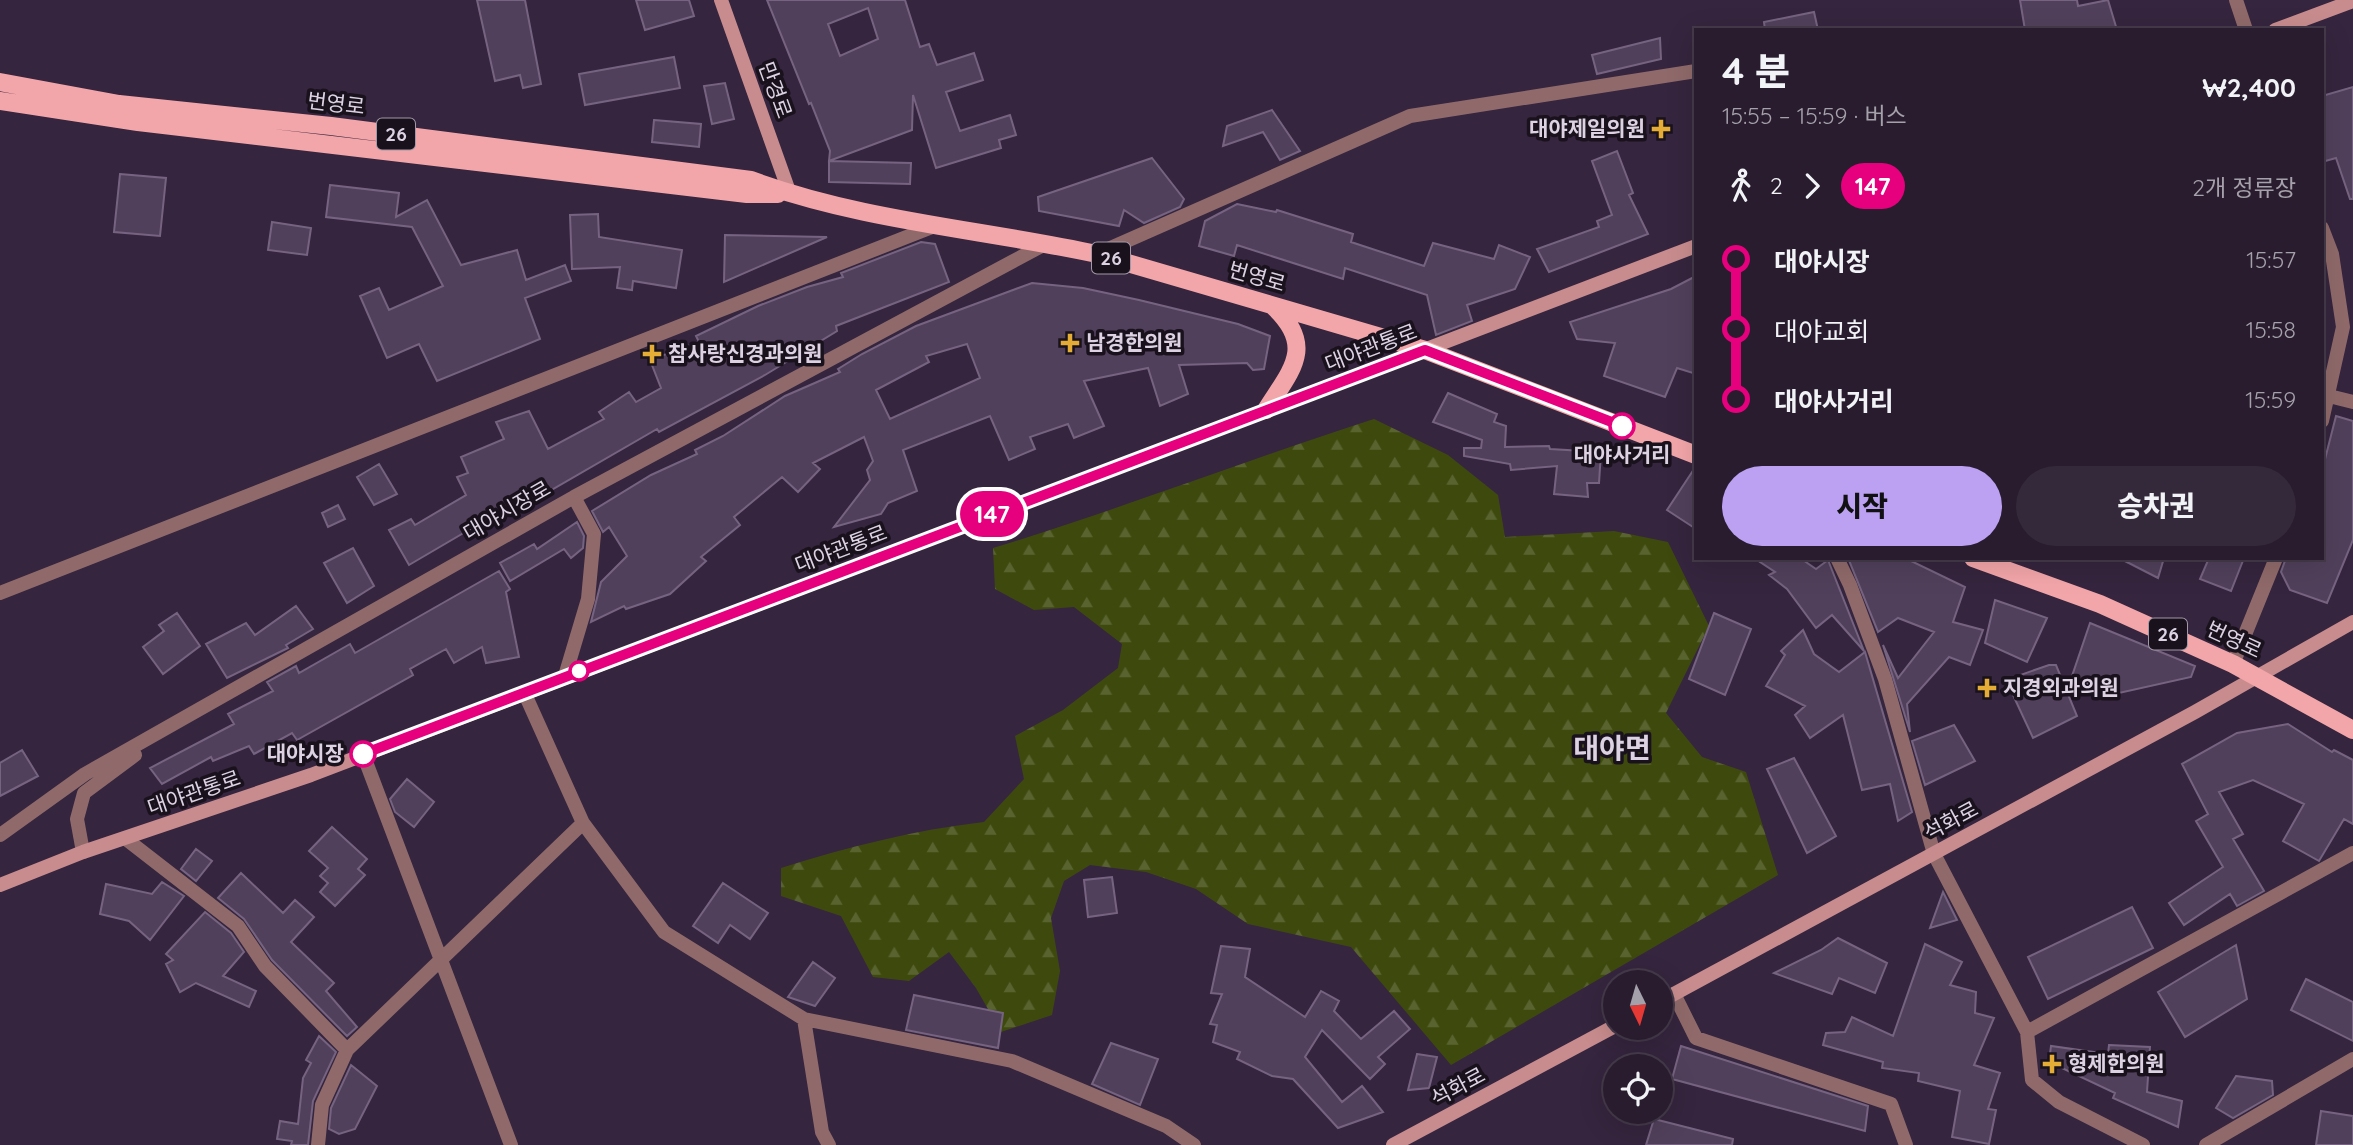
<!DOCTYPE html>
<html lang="ko">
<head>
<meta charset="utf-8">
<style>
  :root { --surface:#281c2e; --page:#34293a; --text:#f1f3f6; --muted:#a5a1aa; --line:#443a4a; --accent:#bca0f2 }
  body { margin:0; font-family:Quicksand,"Noto Sans KR",sans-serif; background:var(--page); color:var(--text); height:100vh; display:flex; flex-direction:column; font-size:26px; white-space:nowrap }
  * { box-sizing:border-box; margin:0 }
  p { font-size:23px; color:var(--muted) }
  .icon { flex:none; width:38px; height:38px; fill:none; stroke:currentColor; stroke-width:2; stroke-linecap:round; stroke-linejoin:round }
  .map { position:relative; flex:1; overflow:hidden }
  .sheet { position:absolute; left:1694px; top:28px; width:630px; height:532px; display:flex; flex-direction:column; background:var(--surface); border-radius:0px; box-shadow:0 7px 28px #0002,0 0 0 2px var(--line) }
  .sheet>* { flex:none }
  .badge { padding:0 14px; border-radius:23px; font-size:24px; line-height:46px }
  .needle { width:46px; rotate:175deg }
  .controls { position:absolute; left:1603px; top:970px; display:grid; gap:14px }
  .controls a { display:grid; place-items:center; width:70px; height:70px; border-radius:50%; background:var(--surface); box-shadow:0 7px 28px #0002,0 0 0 2px var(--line); font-size:35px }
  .map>.badge { position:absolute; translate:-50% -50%; box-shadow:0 0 0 4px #fff }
  .legs { display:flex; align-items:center; gap:10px; height:77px; padding:0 28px; font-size:23px }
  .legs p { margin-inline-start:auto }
  .summary { display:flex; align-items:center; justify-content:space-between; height:119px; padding:0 28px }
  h1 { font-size:38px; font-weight:800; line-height:52px }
  .action { display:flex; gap:14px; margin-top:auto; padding:14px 28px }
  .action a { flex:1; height:80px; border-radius:42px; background:var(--accent); color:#111; font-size:28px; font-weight:800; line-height:80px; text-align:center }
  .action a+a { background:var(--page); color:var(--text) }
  ul { padding:0 28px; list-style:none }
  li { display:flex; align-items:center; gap:24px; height:70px; font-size:26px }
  li i { display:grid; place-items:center; width:10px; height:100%; margin:0 9px; background:currentColor }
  li i::after { content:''; width:18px; height:18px; margin:-9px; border:5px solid; border-radius:50%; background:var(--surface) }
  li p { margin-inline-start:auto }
  li:first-child i { background:linear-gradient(#0000 50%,currentColor 0) }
  li:last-child i { background:linear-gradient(currentColor 50%,#0000 0) }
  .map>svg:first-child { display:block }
  .forest { fill:url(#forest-firs) }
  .building { fill:#51405b; stroke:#766381; stroke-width:2; fill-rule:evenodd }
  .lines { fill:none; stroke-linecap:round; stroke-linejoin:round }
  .street { stroke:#906a6b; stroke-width:14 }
  .secondary { stroke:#c88c8e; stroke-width:14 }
  .primary { stroke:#f3a6a9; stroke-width:18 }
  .line-1-casing { stroke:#fff; stroke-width:16 }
  .line-1 { stroke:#e6007e; stroke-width:10 }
  .poi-dot { fill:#e5ad35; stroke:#19121d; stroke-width:2.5 }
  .stop-1-dot { fill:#fff; stroke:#e6007e; stroke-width:3.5 }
  .labels { text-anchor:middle; stroke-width:7; stroke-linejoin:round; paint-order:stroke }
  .shield { fill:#19121d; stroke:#a298a7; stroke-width:2 }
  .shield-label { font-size:19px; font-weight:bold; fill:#dcd2e2 }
  .street-label { font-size:21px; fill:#dcd2e2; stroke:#19121d }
  .poi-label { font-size:21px; font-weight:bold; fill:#dcd2e2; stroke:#19121d; text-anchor:start }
  .stop-label { font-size:21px; font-weight:bold; fill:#dcd2e2; stroke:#19121d }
  .district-label { font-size:28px; font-weight:bold; fill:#dcd2e2; stroke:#19121d }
</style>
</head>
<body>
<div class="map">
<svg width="2353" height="1145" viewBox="0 0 2353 1145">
  <defs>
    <pattern id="forest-firs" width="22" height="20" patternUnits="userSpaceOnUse" patternTransform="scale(1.75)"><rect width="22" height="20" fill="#3e4a0d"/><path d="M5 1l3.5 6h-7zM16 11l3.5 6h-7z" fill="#596330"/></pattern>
  </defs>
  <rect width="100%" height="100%" fill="#35253e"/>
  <path class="forest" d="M1374 419 1448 455 1498 495 1505 537 1614 531 1668 542 1709 626 1666 713 1702 757 1746 772 1778 875 1451 1065 1351 947 1248 924 1196 889 1146 872 1090 865 1064 881 1051 918 1060 971 1052 1015 1001 1032 976 988 949 952 909 981 873 977 841 916 781 896V868C848 847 914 830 984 822L1024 779 1015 736 1063 710 1118 668 1122 644 1074 607 1034 610 995 589 993 548C1121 509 1247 460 1374 419Z"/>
  <path class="building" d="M477 0H525L541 84 523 88 520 75 495 81Z
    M636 0H689L694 16 645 30Z
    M767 0H905L920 47 929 44 937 65 974 53 983 80 946 92 960 131 1010 115 1016 135 999 140 1001 148 936 168 913 95 912 130 829 161 830 151 811 103 809 104ZM868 8 878 39 840 56 828 24Z
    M2020 0H2077L2078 6 2108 0 2117 30H2025Z
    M1814 12 1818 30H1765L1764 22Z
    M1660 38 1661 59 1597 74 1592 55Z
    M674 57 680 88 585 105 579 74Z
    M725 83 734 119 712 124 704 86Z
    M2353 87V199H2350L2336 158 2322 162V96Z
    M1272 110 1300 151 1280 160 1263 132 1223 146 1227 126Z
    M654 120 701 124 699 147 652 142Z
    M1617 151 1633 193 1629 195 1648 234 1549 272 1537 249 1599 227 1597 221 1612 215 1592 161Z
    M1152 158 1184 199 1180 207 1144 223 1124 210 1119 226 1039 211 1038 197Z
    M829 161 911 163 910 184 829 182Z
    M120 174 166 178 160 236 114 232Z
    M330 185 399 193 396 217 427 200 461 265 517 250 526 280 565 265 571 281 525 298 540 339 437 381 419 344 387 358 360 296 379 288 389 310 443 286 412 227 326 217Z
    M1237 204 1276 212 1277 210 1353 234 1351 242 1424 266 1433 243 1494 259 1499 245 1530 257 1515 289 1467 305 1472 321 1436 335 1427 295 1345 268 1343 279 1237 245 1234 256 1199 246 1205 221Z
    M598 214 599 237 682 250 676 288 633 281 632 290 617 288 620 267 572 269 570 215Z
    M272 222 311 228 307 255 268 250Z
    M725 235 827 237 724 282Z
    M921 242 935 244 949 282 836 326 837 331 765 375 659 432 657 429 534 500 481 526 479 524 409 565 389 530 411 519 415 525 466 495 457 477 468 473 461 457 504 439 496 422 529 411 548 449 604 419 599 412 629 392 636 402 661 388 650 360 699 342 696 336 758 306 807 287 843 277 841 273Z
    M1696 276V374L1677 368 1665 397 1604 376 1615 343 1577 339 1570 322 1671 289Z
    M1032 283 1083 288 1139 300 1238 324 1270 336 1264 369 1253 370 1247 363 1179 365 1188 394 1160 406 1148 368 1084 381 1104 426 1074 438 1068 424 1030 437 1035 449 1009 460 990 416 903 450 917 491 888 503 881 514 834 527 870 480 867 470 873 461 864 437 813 463 820 469 798 492 782 477 734 517 740 525 701 557 706 561 670 594 626 609 624 606 591 622 601 582 627 556 609 527 603 532 592 511 651 475 697 454 695 450 723 436 785 396 840 372 838 369 862 354 916 326ZM967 344 980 378 890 419 876 390 929 362 926 356Z
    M1448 393 1497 414 1494 422 1506 426 1505 447 1549 446 1550 449 1601 452 1599 483H1587L1588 497 1554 494 1557 466 1511 470 1510 464 1464 456V448H1481L1482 440 1433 422Z
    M2336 416 2353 421V540L2327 603 2290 590 2281 572 2286 558H2322V471Z
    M379 464 397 494 374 505 357 477Z
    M1696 466V529L1667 510Z
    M338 505 345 519 328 527 322 513Z
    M577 522 584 536 583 548 571 558 564 549 510 581 500 563 534 544 537 549Z
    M353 548 374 586 347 603 324 563Z
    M1754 558H1800L1816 569 1828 560 1864 651 1832 615 1816 628 1787 589 1769 575 1775 572Z
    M1848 558H1905L1965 587 1953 622 1983 630 1970 665 1949 657 1907 704 1910 732 1883 645 1898 678 1934 632 1898 618 1878 632Z
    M2119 558H2164L2158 578Z
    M2209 558H2244L2231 591 2200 579Z
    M499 571 510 589 506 592 519 657 486 663 482 647 454 663 446 649 410 669 413 675 297 740 292 733 254 754 249 746 213 761 211 757 162 784 150 768 234 724 228 714 273 691 267 682 296 666 299 673 350 644 355 653Z
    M1995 600 2047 618 2027 662 1985 643Z
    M296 606 313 629 286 645 288 648 227 678 206 644 246 623 255 635Z
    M177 613 200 646 163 674 143 647 164 631 159 625Z
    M1714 613 1751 629 1725 695 1689 679Z
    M2090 623 2195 666 2191 677 2110 695 2072 676Z
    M1803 630 1814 654 1839 672 1865 652 1912 812 1898 821 1890 784 1862 790 1843 715 1810 738 1795 715 1805 706 1766 686 1785 655 1781 651Z
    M2049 665H2056L2077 716 2033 738 2006 680Z
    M2288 724 2332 752 2334 750 2353 760V824L2344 819 2319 861 2283 841 2304 804 2253 780 2219 792 2243 834 2233 839 2264 891 2237 906 2230 894 2184 925 2169 903 2223 867 2196 821 2208 814 2182 764 2237 733Z
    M1954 725 1975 761 1925 785 1912 741Z
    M22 750 38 776 0 796V763Z
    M1794 758 1836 836 1807 853 1767 769Z
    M407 779 434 802 414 827 395 812 390 799Z
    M332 827 367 859 358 869 365 875 335 906 320 892 328 883 320 876 328 868 309 851Z
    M196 849 212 861 196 881 181 869Z
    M241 873 283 913 295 900 314 917 291 942 334 983 326 991 357 1027 347 1036 272 960 244 919 218 898Z
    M1112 877 1117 913 1088 917 1084 880Z
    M162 882 184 896 150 940 129 921 100 914 106 884 152 894Z
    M723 883 768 913 750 939 730 925 718 943 693 926Z
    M1943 892 1957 920 1930 928Z
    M2132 907 2153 948 2048 999 2028 957Z
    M205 912 231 933 244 952 223 976 256 991 249 1007 196 983 180 992 166 964 173 960 166 954Z
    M1838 938 1887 963 1875 993 1839 978 1832 994 1774 973 1821 950Z
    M1925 944 1962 962 1950 985 1976 992 1975 1013 1994 1018 1974 1065 2000 1073 1988 1109 1996 1110 1989 1144 1952 1137 1960 1091 1918 1081 1919 1073 1882 1068 1883 1062 1823 1045 1826 1033 1845 1032 1852 1017 1893 1036Z
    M2236 945 2247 999 2185 1037 2158 992Z
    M1221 946 1250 949 1245 977 1305 1017 1321 991 1339 1001 1334 1011 1361 1039 1394 1011 1410 1029 1378 1057 1385 1064 1370 1079 1322 1030 1305 1057 1342 1102 1362 1086 1383 1112 1338 1128 1293 1079 1272 1076 1237 1059 1240 1052 1213 1042 1217 1025 1210 1024 1222 994 1211 993Z
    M813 962 835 978 815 1006 788 997Z
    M2306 979 2353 1002V1041L2291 1010Z
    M914 995 1003 1013 998 1048 906 1030Z
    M319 1036 336 1052 313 1101 308 1145H291L292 1141 277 1139 280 1121 298 1124 303 1078 311 1063 306 1060Z
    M1111 1043 1158 1059 1140 1105 1092 1084Z
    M2109 1045 2150 1047 2147 1092 2182 1101 2178 1127 2113 1098 2115 1093 2049 1062 2051 1046 2108 1054Z
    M1681 1046 1868 1106 1865 1131 1672 1079Z
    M1417 1054 1437 1057 1429 1088 1408 1090Z
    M351 1065 377 1086 355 1129 339 1134 329 1129 331 1108Z
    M2236 1076 2272 1081 2273 1095 2233 1118 2216 1108Z
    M2321 1111 2353 1116V1145H2316Z
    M1654 1119 1733 1139 1732 1145H1646Z"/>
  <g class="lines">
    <path class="street" d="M2236 0 2246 30
      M2322 228 2332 254 2343 327 2322 421
      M1097 254 1410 116 1696 71
      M2329 396 2353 402
      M1837 558 1850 585 1885 679 1934 854 2027 1032 2032 1080 2059 1102 2143 1145
      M0 593 932 227
      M2233 664 2276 558
      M565 676 588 599 594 534 574 497
      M524 692 583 823 664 932 804 1019 1012 1061 1166 1126 1194 1145
      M363 754 511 1145
      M0 835 85 774 574 497 1047 243
      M126 839 238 926 265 966 347 1050
      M83 852 77 819 84 793 135 755
      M1674 994 1696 1038 1891 1104 1906 1145
      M804 1019 822 1132 829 1145
      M2027 1032 2353 853
      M318 1145 322 1105 347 1050 583 823
      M2206 1145 2353 1059"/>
    <path class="secondary" d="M721 0 790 194
      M2275 30 2353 1
      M0 885 83 852 311 775 1696 246
      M1661 1001 2195 712 2353 622
      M1393 1145 1615 1026"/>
    <path class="primary" d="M0 82 119 104 331 126 751 180C862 221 981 229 1097 254L1425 350 1696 455
      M0 101 138 122 747 194H778
      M1266 410C1291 370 1316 347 1274 307
      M1973 558 2100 604 2233 664 2353 730"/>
  </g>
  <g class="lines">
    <g class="line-1-casing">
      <path id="line-1" d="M363 754 1425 350 1622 426"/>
    </g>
    <use href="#line-1" class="line-1"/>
  </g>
  <g class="poi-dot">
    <path d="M1657.5 118.5h7v7h7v7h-7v7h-7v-7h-7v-7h7z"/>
    <path d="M1066.5 332.5h7v7h7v7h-7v7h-7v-7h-7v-7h7z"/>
    <path d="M648.5 343.5h7v7h7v7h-7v7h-7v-7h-7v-7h7z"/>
    <path d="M1983.5 677.5h7v7h7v7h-7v7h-7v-7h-7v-7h7z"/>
    <path d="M2048.5 1053.5h7v7h7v7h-7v7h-7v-7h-7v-7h7z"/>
  </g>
  <g class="stop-1-dot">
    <circle cx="1622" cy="426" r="12"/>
    <circle cx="579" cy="671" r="9"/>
    <circle cx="363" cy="754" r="12"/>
  </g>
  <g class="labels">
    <g class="shield">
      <rect x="377" y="118.5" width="38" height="31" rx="5"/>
      <rect x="1092" y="242.5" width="38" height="31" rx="5"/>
      <rect x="2149" y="618.5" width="38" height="31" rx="5"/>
    </g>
    <g class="shield-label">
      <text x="396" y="141">26</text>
      <text x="1111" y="265">26</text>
      <text x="2168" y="641">26</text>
    </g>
    <g class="street-label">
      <text transform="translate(775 90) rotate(70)" y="7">만경로</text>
      <text transform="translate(336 104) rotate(7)" y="7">번영로</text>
      <text transform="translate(1257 277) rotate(16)" y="7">번영로</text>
      <text transform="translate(1371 348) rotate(-21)" y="7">대야관통로</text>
      <text transform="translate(507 511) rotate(-30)" y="7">대야시장로</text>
      <text transform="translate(841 549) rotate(-21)" y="7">대야관통로</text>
      <text transform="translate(2234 640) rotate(25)" y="7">번영로</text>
      <text transform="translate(194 793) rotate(-19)" y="7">대야관통로</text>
      <text transform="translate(1951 821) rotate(-28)" y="7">석화로</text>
      <text transform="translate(1458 1087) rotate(-28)" y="7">석화로</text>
    </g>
    <g class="poi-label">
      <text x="1645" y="136" text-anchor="end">대야제일의원</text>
      <text x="1086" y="350">남경한의원</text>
      <text x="668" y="361">참사랑신경과의원</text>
      <text x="2003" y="695">지경외과의원</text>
      <text x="2068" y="1071">형제한의원</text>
    </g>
    <g class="stop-label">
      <text x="1622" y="462">대야사거리</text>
      <text x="344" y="761" text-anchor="end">대야시장</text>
    </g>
    <g class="district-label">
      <text x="1612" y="758">대야면</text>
    </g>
  </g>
</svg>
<div class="controls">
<a><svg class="needle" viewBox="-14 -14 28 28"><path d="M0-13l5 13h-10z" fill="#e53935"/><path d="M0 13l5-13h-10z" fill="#a5a1aa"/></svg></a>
<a><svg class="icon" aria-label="locate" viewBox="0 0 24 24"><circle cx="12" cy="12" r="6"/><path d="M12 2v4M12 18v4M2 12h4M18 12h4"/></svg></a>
</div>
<b class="badge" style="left:992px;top:514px;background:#e6007e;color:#fff">147</b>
<section class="sheet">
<div class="summary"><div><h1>4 분</h1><p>15:55 – 15:59 · 버스</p></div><b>₩2,400</b></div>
<div class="legs"><svg class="icon" aria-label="walk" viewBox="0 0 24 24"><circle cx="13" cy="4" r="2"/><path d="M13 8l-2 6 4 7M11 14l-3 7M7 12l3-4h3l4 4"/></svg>2<svg class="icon" aria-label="forward" viewBox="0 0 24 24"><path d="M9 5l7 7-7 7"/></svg><b class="badge" style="background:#e6007e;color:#fff">147</b><p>2개 정류장</p></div>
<ul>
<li><i style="color:#e6007e"></i><b>대야시장</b><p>15:57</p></li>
<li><i style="color:#e6007e"></i><span>대야교회</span><p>15:58</p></li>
<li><i style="color:#e6007e"></i><b>대야사거리</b><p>15:59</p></li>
</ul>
<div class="action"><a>시작</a><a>승차권</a></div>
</section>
</div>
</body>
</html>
